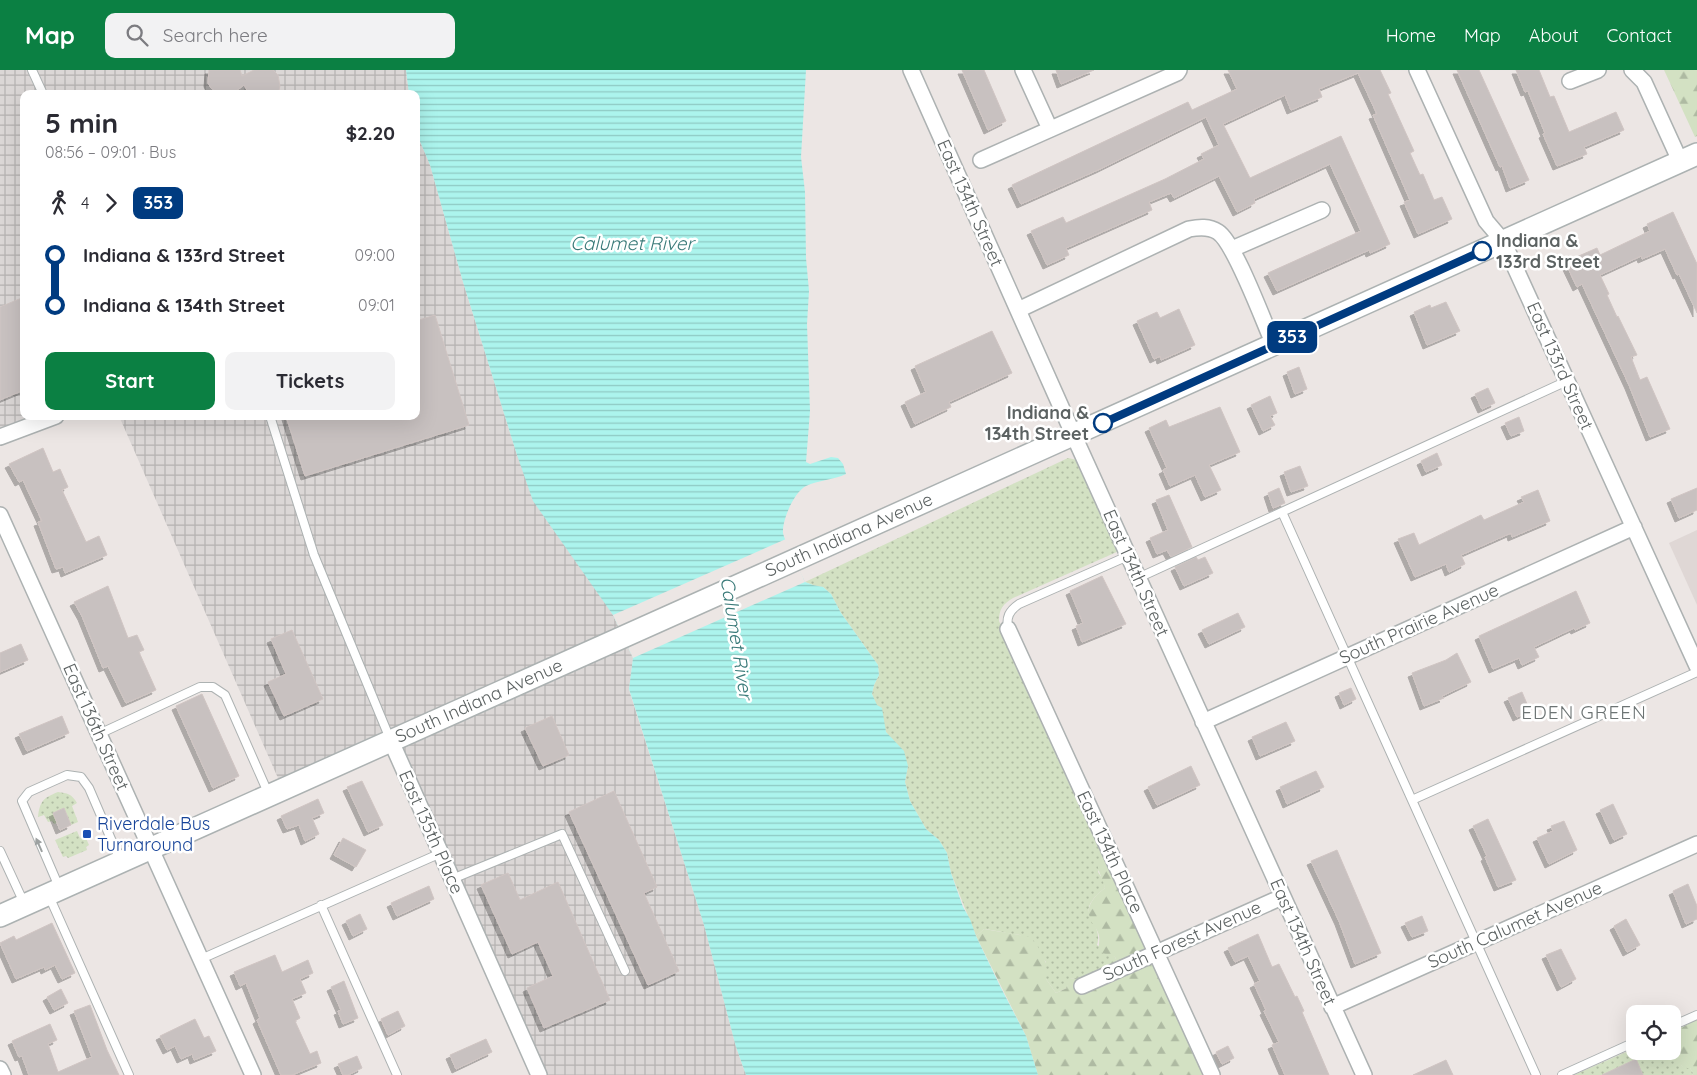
<!DOCTYPE html>
<html lang="en">
<head>
<meta charset="utf-8">
<style>
  :root { --surface:#fff; --page:#f2f2f3; --text:#2b2b33; --muted:#7c7c81; --accent:#0b8043 }
  body { margin:0; font-family:Quicksand,sans-serif; background:var(--page); color:var(--text); height:100vh; display:flex; flex-direction:column; font-size:19px; white-space:nowrap }
  * { box-sizing:border-box; margin:0 }
  p { font-size:16px; color:var(--muted) }
  .icon { flex:none; width:28px; height:28px; fill:none; stroke:currentColor; stroke-width:2; stroke-linecap:round; stroke-linejoin:round }
  .map { position:relative; flex:1; overflow:hidden }
  .drawer { position:absolute; left:20px; top:20px; width:400px; height:330px; display:flex; flex-direction:column; background:var(--surface); border-radius:10px; box-shadow:0 5px 20px #0002 }
  .drawer>* { flex:none }
  .badge { padding:0 10px; border-radius:8px; font-size:18px; line-height:32px }
  .controls { position:absolute; left:1626px; top:935px; display:grid; gap:10px }
  .controls a { display:grid; place-items:center; width:55px; height:55px; border-radius:10px; background:var(--surface); box-shadow:0 5px 20px #0002; font-size:25px }
  .map>.badge { position:absolute; translate:-50% -50%; box-shadow:0 0 0 2px #fff }
  .legs { display:flex; align-items:center; gap:8px; height:55px; padding:0 25px; font-size:16px }
  .legs p { margin-inline-start:auto }
  .overview { display:flex; align-items:center; justify-content:space-between; height:85px; padding:0 25px }
  h1 { font-size:28px; font-weight:700; line-height:38px }
  .primary-button { display:flex; gap:10px; margin-top:auto; padding:10px 25px }
  .primary-button a { flex:1; height:58px; border-radius:10px; background:var(--accent); color:#fff; font-size:20px; font-weight:700; line-height:58px; text-align:center }
  .primary-button a+a { background:var(--page); color:var(--text) }
  ul { padding:0 25px; list-style:none }
  li { display:flex; align-items:center; gap:18px; height:50px; font-size:19px }
  li i { display:grid; place-items:center; width:8px; height:100%; margin:0 6px; background:currentColor }
  li i::after { content:''; width:12px; height:12px; margin:-6px; border:4px solid; border-radius:50%; background:var(--surface) }
  li p { margin-inline-start:auto }
  li:first-child i { background:linear-gradient(#0000 50%,currentColor 0) }
  li:last-child i { background:linear-gradient(currentColor 50%,#0000 0) }
  header { display:flex; align-items:center; gap:30px; box-sizing:border-box; height:70px; padding:0 25px; background:var(--accent); color:#fff }
  header strong { font-size:24px }
  nav { display:flex; gap:28px; margin-inline-start:auto; font-size:18px }
  .search { width:350px; height:45px; background:var(--page); display:flex; align-items:center; gap:12px; box-sizing:border-box; padding:0 18px; border-radius:10px; color:var(--muted); font-size:19px }
  .map>svg:first-child { display:block }
  .industrial { fill:url(#industrial-grid) }
  .education { fill:#dfd7d5 }
  .grass { fill:url(#grass-dots) }
  .forest { fill:url(#forest-firs) }
  .water { fill:url(#water-rules) }
  .pier { fill:#ece6e4 }
  .building { fill:#c8c1c0; stroke:#d0c5c3; filter:url(#shadow) }
  .lines { fill:none; stroke-linecap:round; stroke-linejoin:round }
  .lane-casing { stroke:#adb2b2; stroke-width:10 }
  .street-casing { stroke:#adb2b2; stroke-width:18 }
  .secondary-casing { stroke:#acb2b2; stroke-width:24 }
  .lane { stroke:#fff; stroke-width:8 }
  .street { stroke:#fff; stroke-width:15 }
  .secondary { stroke:#fff; stroke-width:21 }
  .oneway { fill:#9da1a1 }
  .line-1-casing { stroke:#fff; stroke-width:11 }
  .line-1 { stroke:#003b80; stroke-width:8 }
  .stop-1-dot { fill:#fff; stroke:#003b80; stroke-width:2.5 }
  .transit-dot { fill:#1a4fb4; stroke:#fff; stroke-width:2 }
  .labels { text-anchor:middle; stroke-width:5; stroke-linejoin:round; paint-order:stroke }
  .street-label { font-size:18px; fill:#5c6262; stroke:#fff }
  .stop-label { font-size:18px; font-weight:bold; fill:#5c6262; stroke:#fff; text-anchor:start }
  .transit-label { font-size:18px; fill:#164399; stroke:#fff; text-anchor:start }
  .water-label { font-size:19px; font-style:italic; fill:#3b7b7a; stroke:#fff }
  .neighbourhood-label { font-size:19px; letter-spacing:1px; fill:#6d7474; stroke:#fff }
</style>
</head>
<body>
<header>
<strong>Map</strong>
<div class="search"><svg class="icon" aria-label="search" viewBox="0 0 24 24"><circle cx="10" cy="10" r="6"/><path d="M15 15l6 6"/></svg>Search here</div>
<nav><a>Home</a><a>Map</a><a>About</a><a>Contact</a></nav>
</header>
<div class="map">
<svg width="1697" height="1005" viewBox="0 0 1697 1005">
  <defs>
    <pattern id="industrial-grid" width="8" height="8" patternUnits="userSpaceOnUse" patternTransform="scale(1.25)"><rect width="8" height="8" fill="#dbd7d6"/><path d="M0 4h8M4 0v8" fill="none" stroke="#b5b2b1"/></pattern>
    <pattern id="grass-dots" width="8" height="8" patternUnits="userSpaceOnUse" patternTransform="scale(1.25)"><rect width="8" height="8" fill="#d3e1c3"/><path d="M2 2h.1M6 6h.1" fill="none" stroke="#aebaa2" stroke-width="1.8" stroke-linecap="round"/></pattern>
    <pattern id="forest-firs" width="22" height="20" patternUnits="userSpaceOnUse" patternTransform="scale(1.25)"><rect width="22" height="20" fill="#d3e1c3"/><path d="M5 1l3.5 6h-7zM16 11l3.5 6h-7z" fill="#aebaa2"/></pattern>
    <pattern id="water-rules" width="6" height="5" patternUnits="userSpaceOnUse" patternTransform="scale(1.25)"><rect width="6" height="5" fill="#acf4ed"/><path d="M0 2.5h6" fill="none" stroke="#8fc9c3"/></pattern>
    <filter id="shadow"><feDropShadow dx="-4" dy="4" stdDeviation="0" flood-color="#0004"/></filter>
  </defs>
  <rect width="100%" height="100%" fill="#ece6e4"/>
  <path class="industrial" d="M0 0H406L409 24H24V346H47L0 367Z
    M416 62 430 95 463 212 517 385 613 545 633 588 629 620 704 855 736 977 746 1005H545L393 666 281 715 119 346H416Z"/>
  <path class="education" d="M1697 460V535L1669 473Z"/>
  <path class="grass" d="M1068 388 1077 390 1119 481 1013 528C1003 534 999 539 999 551L1106 783 1098 802 1104 811 1105 818C1069 846 1105 850 1097 875L1115 887 1117 892C1106 907 1087 906 1070 909L1067 918 1056 923 1046 909V892L1020 865C1007 864 996 860 984 859L976 866 951 803 947 783 939 770 926 759 910 731 905 712 908 696 886 662 872 624 874 615 879 605 878 595 841 543 831 524 823 517 813 515 805 512Z
    M58 722C67 723 72 724 77 733L72 736 78 752 71 755 64 738 53 743 57 753 54 754 52 751 48 752 44 745 38 747C40 731 43 728 58 722Z
    M77 761 80 768 85 766 89 775 86 777 87 780 68 788 66 786 63 787 55 770Z
    M1684 956 1677 965 1675 977 1677 989 1682 996 1690 998 1693 1003 1692 1005H1574L1635 978V981H1672L1673 961Z"/>
  <path class="forest" d="M1664 0H1697V66L1695 67Z
    M1106 783 1208 1005H1038L1026 966 976 866 984 859 1031 867 1037 875 1046 893V909L1056 923 1067 918 1069 909C1087 906 1106 907 1117 892L1115 887 1099 882C1098 876 1100 871 1099 866 1098 859 1092 855 1090 848 1085 835 1096 825 1105 818 1103 806 1089 791 1106 783Z
    M1697 950V1005H1692L1693 1003 1690 998C1687 998 1684 998 1682 996 1670 988 1674 965 1683 957 1687 954 1692 952 1697 950Z"/>
  <path class="water" d="M406 0H806L801 87 805 122 806 188 809 221 807 254 810 341 806 392 810 394 831 387 838 388 843 394 846 404C834 410 818 410 806 416 794 422 782 450 783 463 784 470 801 503 805 512L813 515 823 517 831 524 841 543 878 595 879 605 874 615 872 624 877 635 882 638 886 662 904 681 908 696 905 712 910 731 926 759 939 770 947 783 951 803 963 837 970 849 976 866 1000 916 1026 966 1038 1005H746L736 977 704 855 629 619 633 588 613 545 533 431 517 385 463 212 430 95 416 62V24H409Z"/>
  <path class="pier" d="M786 469 805 512 633 588 613 545Z"/>
  <path class="building" d="M209 0H240L242 6 254 0H273L278 5 280 16 278 24H249L244 15 232 24H219L211 18 208 13Z
    M962 0H984L1006 51 988 60Z
    M1056 0H1094L1061 14Z
    M1228 0H1380L1391 23 1388 24 1414 81 1410 83 1420 105 1423 104 1434 130 1442 127 1452 149 1418 164 1404 132 1410 130 1373 45 1377 44 1358 3 1319 19 1322 27 1291 40 1285 25 1223 54 1250 108 1341 66 1390 174 1370 183 1369 180 1277 221 1268 203 1361 161 1330 94 1254 129 1255 133 1237 142 1219 106 1174 128 1171 123 1149 132 1152 140 1066 178 1069 185 1047 195 1031 161 1063 147 1066 153 1165 109 1204 89 1201 84 1219 75 1206 47 1100 99 1021 134 1012 115 1188 32 1192 40 1237 19Z
    M1457 0H1479L1529 110 1510 118 1502 96 1500 97Z
    M1516 0H1539L1550 27 1554 26 1569 62 1616 42 1624 60 1584 77 1587 84 1557 96 1543 64 1545 63 1528 21 1525 22Z
    M1673 142 1697 194V243L1679 204 1677 205 1665 179 1642 189 1641 186 1600 205 1609 224 1607 225 1617 247 1618 246 1637 285 1631 287 1640 310 1647 307 1670 359 1650 367 1629 315 1582 214 1577 217 1565 192 1597 178 1600 185 1650 161 1647 154Z
    M24 227V320L0 330V237Z
    M1446 232 1460 261 1427 275 1414 242 1430 235 1431 238Z
    M1179 239 1195 275 1161 290 1160 286 1154 289 1137 251 1157 242 1160 248Z
    M435 245 469 355 305 406 286 346H416V251Z
    M992 261 1012 303 949 332 951 337 915 354 905 332 926 322 915 296Z
    M1299 297 1307 319 1295 324 1287 302Z
    M1488 318 1495 333 1482 339 1475 324Z
    M1270 326 1277 343 1270 346 1275 355 1263 361 1251 335Z
    M1220 337 1240 382 1209 395 1221 420 1205 427 1195 405 1170 416 1163 400 1167 398 1149 358 1166 350 1169 357Z
    M1519 347 1524 361 1511 366 1505 353Z
    M43 378 53 402 60 399 68 417 62 420 86 472 99 466 107 485 65 503 63 497 56 499 38 452 42 451 23 410 19 412 9 394Z
    M1437 383 1442 395 1426 402 1421 391Z
    M1300 396 1308 416 1291 422 1284 402Z
    M1279 418 1285 433 1273 438 1268 423Z
    M1697 418V440L1679 448 1671 429Z
    M1538 420 1550 451 1512 467 1511 463 1461 485 1465 494 1449 502 1446 494 1415 507 1398 469 1414 463 1419 475 1481 445 1484 450 1524 432 1521 427Z
    M1169 425 1192 477 1171 487 1167 480 1157 484 1150 468 1168 460 1156 430Z
    M1196 487 1198 490 1205 487 1213 503 1184 516 1175 497Z
    M1102 506 1126 554 1082 572 1076 556 1083 553 1070 521Z
    M108 516 128 568 137 565 144 580 139 582 156 620 126 633 108 596 103 598 82 546 74 532Z
    M1576 521 1590 553 1575 560 1574 558 1534 577 1539 587 1522 595 1519 588 1493 599 1479 566Z
    M1238 543 1245 557 1209 574 1202 560Z
    M292 560 323 629 284 646 268 612 286 604 271 569Z
    M21 574 28 590 0 602V583Z
    M1457 583 1471 612 1442 626 1444 628 1424 636 1412 603 1446 590Z
    M1351 618 1356 629 1344 635 1339 623Z
    M1522 622 1530 641 1517 647 1508 628Z
    M202 624 239 706 213 718 176 636Z
    M62 646 69 663 27 681 19 664Z
    M552 646 569 685 543 696 525 658Z
    M1286 652 1295 671 1260 686 1252 667Z
    M1191 696 1200 715 1157 735 1148 717Z
    M1316 701 1324 717 1287 734 1280 717Z
    M362 711 383 755 368 762 347 717Z
    M614 721 657 817 644 823 679 901 648 915 569 742Z
    M318 729 324 743 312 748 319 764 305 771 299 755 287 759 281 746Z
    M1613 734 1627 764 1614 770 1600 740Z
    M64 738 71 755 60 760 53 743Z
    M1488 749 1516 810 1498 817 1485 787 1487 786 1473 756Z
    M1564 751 1577 780 1549 794 1537 768 1553 761 1551 756Z
    M343 768 366 780 356 797 334 785Z
    M1337 780 1381 883 1355 894 1339 851 1311 791Z
    M508 803 520 830 558 812 610 930 544 958 527 918 553 906 538 872 512 884 481 815Z
    M1688 814 1697 836V849L1686 854 1673 821Z
    M429 816 434 829 397 846 391 833Z
    M360 844 367 859 353 866 346 851Z
    M1422 846 1428 861 1412 867 1405 853Z
    M1626 849 1640 875 1627 882 1614 856Z
    M52 853 75 903 62 909 55 895 45 900 44 897 16 909 0 873 14 866 16 870Z
    M1258 864 1272 897 1279 894 1295 927 1297 926 1304 941 1302 942 1329 1005H1285L1272 975 1279 972 1264 941 1266 940 1254 914 1260 911 1248 886 1235 892 1228 878Z
    M1561 879 1576 909 1561 917 1546 885Z
    M275 885 282 902 308 890 313 903 300 909 306 923 292 929 300 948 295 951 310 984 317 981 321 993 292 1005H281L257 950 260 948 246 913 240 916 234 902Z
    M344 911 358 948 343 954 338 941 341 940 331 917Z
    M61 919 68 933 54 940 47 927Z
    M90 935 107 980 119 1005H29L22 986 19 987 12 971 50 954 57 970 48 974 58 1002 92 987 74 941Z
    M398 941 405 956 388 965 381 949Z
    M195 949 204 968 209 966 216 981 194 990 192 984 181 989 175 976 167 980 160 966Z
    M486 969 492 982 456 999 450 985Z
    M1228 976 1234 988 1222 994 1216 982Z
    M357 986 362 998 348 1005H343L338 994Z
    M1636 989 1643 1005H1602Z
    M1446 990 1453 1005H1413Z"/>
  <g class="lines">
    <g class="lane-casing">
      <path id="lane" d="M32 0 43 24
        M270 346 314 485 390 669
        M1282 442 1536 1005
        M1138 508 1567 311
        M1008 559C1006 547 1009 541 1019 534L1128 486
        M99 664 200 617H213L225 625 269 725
        M1412 730 1697 602
        M0 781 24 833
        M452 809 562 764 625 901
        M59 817 22 731 29 722 67 705 81 707 89 718 120 790
        M49 826 129 1005
        M321 835 397 1005
        M201 889 441 783
        M1672 956 1697 945
        M1562 1005 1635 972"/>
    </g>
    <g class="street-casing">
      <path id="street" d="M911 0 1074 366 1364 1005
        M1023 0 1050 59
        M1417 0 1486 151 1503 171 1697 596
        M1632 0 1644 12 1680 91
        M1570 11 1598 0
        M981 90 1177 3 1179 0
        M1232 179 1322 140
        M1018 240 1189 159C1199 157 1209 156 1218 162 1235 173 1264 253 1274 275
        M0 367 56 346
        M0 445 253 1005
        M1008 559 1212 1005
        M1203 652 1634 457
        M391 671 539 1005
        M1082 916 1282 827
        M1332 937 1697 774
        M0 999 3 1005"/>
    </g>
    <g class="secondary-casing">
      <path id="secondary" d="M0 846C566 593 1132 339 1697 84"/>
    </g>
    <use href="#lane" class="lane"/>
    <use href="#street" class="street"/>
    <use href="#secondary" class="secondary"/>
  </g>
  <defs><path id="oneway-solid" d="M-6-.8H1V-3.2L6.5 0L1 3.2V.8H-6Z" transform="scale(1.25)"/></defs>
  <use class="oneway" href="#oneway-solid" transform="translate(39 775) rotate(-114)"/>
  <g class="lines">
    <g class="line-1-casing">
      <path id="line-1" d="M1103 353 1482 181"/>
    </g>
    <use href="#line-1" class="line-1"/>
  </g>
  <g class="stop-1-dot">
    <circle cx="1482" cy="181" r="9"/>
    <circle cx="1103" cy="353" r="9"/>
  </g>
  <rect class="transit-dot" x="82" y="759" width="10" height="10" rx="2.5"/>
  <g class="labels">
    <g class="street-label">
      <text transform="translate(970 133) rotate(66)" y="6">East 134th Street</text>
      <text transform="translate(1560 296) rotate(66)" y="6">East 133rd Street</text>
      <text transform="translate(849 465) rotate(-24)" y="6">South Indiana Avenue</text>
      <text transform="translate(1136 503) rotate(66)" y="6">East 134th Street</text>
      <text transform="translate(1419 554) rotate(-24)" y="6">South Prairie Avenue</text>
      <text transform="translate(479 631) rotate(-24)" y="6">South Indiana Avenue</text>
      <text transform="translate(96 657) rotate(66)" y="6">East 136th Street</text>
      <text transform="translate(431 762) rotate(66)" y="6">East 135th Place</text>
      <text transform="translate(1110 782) rotate(65)" y="6">East 134th Place</text>
      <text transform="translate(1515 855) rotate(-24)" y="6">South Calumet Avenue</text>
      <text transform="translate(1182 871) rotate(-24)" y="6">South Forest Avenue</text>
      <text transform="translate(1303 872) rotate(66)" y="6">East 134th Street</text>
    </g>
    <g class="stop-label">
      <text x="1496" y="177">Indiana &amp;<tspan x="1496" dy="21">133rd Street</tspan></text>
      <text x="1089" y="349" text-anchor="end">Indiana &amp;<tspan x="1089" dy="21">134th Street</tspan></text>
    </g>
    <g class="transit-label">
      <text x="97" y="760">Riverdale Bus<tspan x="97" dy="21">Turnaround</tspan></text>
    </g>
    <g class="water-label">
      <text x="632" y="180">Calumet River</text>
      <text transform="translate(737 568) rotate(81)" y="7">Calumet River</text>
    </g>
    <g class="neighbourhood-label">
      <text x="1584" y="649">EDEN GREEN</text>
    </g>
  </g>
</svg>
<div class="controls">
<a><svg class="icon" aria-label="locate" viewBox="0 0 24 24"><circle cx="12" cy="12" r="6"/><path d="M12 2v4M12 18v4M2 12h4M18 12h4"/></svg></a>
</div>
<b class="badge" style="left:1292px;top:267px;background:#003b80;color:#fff">353</b>
<section class="drawer">
<div class="overview"><div><h1>5 min</h1><p>08:56 – 09:01 · Bus</p></div><b>$2.20</b></div>
<div class="legs"><svg class="icon" aria-label="walk" viewBox="0 0 24 24"><circle cx="13" cy="4" r="2"/><path d="M13 8l-2 6 4 7M11 14l-3 7M7 12l3-4h3l4 4"/></svg>4<svg class="icon" aria-label="forward" viewBox="0 0 24 24"><path d="M9 5l7 7-7 7"/></svg><b class="badge" style="background:#003b80;color:#fff">353</b></div>
<ul>
<li><i style="color:#003b80"></i><b>Indiana &amp; 133rd Street</b><p>09:00</p></li>
<li><i style="color:#003b80"></i><b>Indiana &amp; 134th Street</b><p>09:01</p></li>
</ul>
<div class="primary-button"><a>Start</a><a>Tickets</a></div>
</section>
</div>
</body>
</html>
